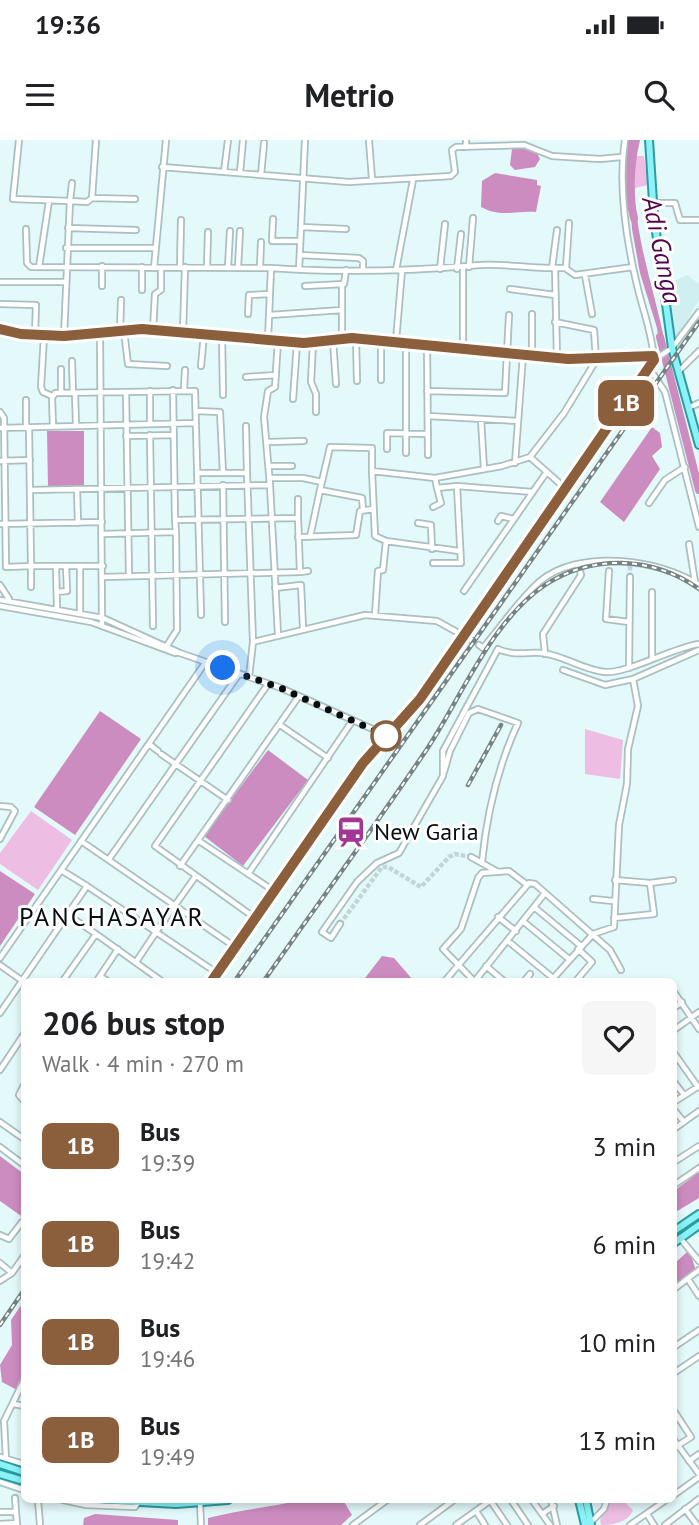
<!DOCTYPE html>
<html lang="en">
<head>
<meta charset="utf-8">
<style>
  :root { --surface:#fff; --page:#f6f6f6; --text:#202124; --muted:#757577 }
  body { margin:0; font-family:"PT Sans",sans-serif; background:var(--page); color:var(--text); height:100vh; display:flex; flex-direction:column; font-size:26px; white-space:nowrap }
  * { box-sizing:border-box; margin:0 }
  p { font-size:23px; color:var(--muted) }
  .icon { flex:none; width:38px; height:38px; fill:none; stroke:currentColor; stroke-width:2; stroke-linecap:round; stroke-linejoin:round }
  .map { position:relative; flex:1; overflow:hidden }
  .sheet { position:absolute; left:21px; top:838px; width:656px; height:525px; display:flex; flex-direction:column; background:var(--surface); border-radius:10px; box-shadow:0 4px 10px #0003 }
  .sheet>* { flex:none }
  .badge { padding:0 14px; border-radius:10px; font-size:24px; line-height:46px }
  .you { position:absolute; width:35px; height:35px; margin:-18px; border:5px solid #fff; border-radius:50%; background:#1a73e8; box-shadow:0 0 0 10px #1a73e833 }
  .map>.badge { position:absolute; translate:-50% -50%; box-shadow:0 0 0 4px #fff }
  .round { display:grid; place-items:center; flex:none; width:74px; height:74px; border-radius:10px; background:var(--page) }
  .headline { display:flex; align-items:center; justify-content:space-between; height:119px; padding:0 21px }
  h1 { font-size:33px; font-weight:700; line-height:52px }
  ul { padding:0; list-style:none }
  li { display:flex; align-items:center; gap:21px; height:98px; padding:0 21px }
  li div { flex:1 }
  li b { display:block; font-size:26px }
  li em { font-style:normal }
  li .badge { min-width:77px; font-weight:700; text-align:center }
  .status { display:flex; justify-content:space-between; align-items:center; height:49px; padding:0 35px; background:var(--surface); direction:ltr }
  .status svg { height:19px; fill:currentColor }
  header { display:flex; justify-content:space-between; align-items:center; height:91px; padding:0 21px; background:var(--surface); font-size:32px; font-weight:700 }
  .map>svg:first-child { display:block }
  .built { fill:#cfeff0 }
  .green { fill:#eebde4 }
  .water { fill:#cc8cc0 }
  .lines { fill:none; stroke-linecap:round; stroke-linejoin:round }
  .river { stroke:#cc8cc0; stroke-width:8 }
  .minor-tunnel { stroke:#c2d6d7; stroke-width:4.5; stroke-dasharray:4.5 2; stroke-linecap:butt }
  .minor-casing { stroke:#aabfc0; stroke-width:8 }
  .major-casing { stroke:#2a9ca2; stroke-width:10 }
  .minor { stroke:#fff; stroke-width:4.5 }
  .major { stroke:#8bf2f7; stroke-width:6 }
  .rail-casing { stroke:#758384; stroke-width:4.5 }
  .rail { stroke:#fff; stroke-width:2; stroke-dasharray:5; stroke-linecap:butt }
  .line-casing { stroke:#fff; stroke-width:16 }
  .line { stroke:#8b5e3c; stroke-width:10 }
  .walk { stroke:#060d0e; stroke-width:7; stroke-dasharray:0 12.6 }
  .stop-dot { fill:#fff; stroke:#8b5e3c; stroke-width:3.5 }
  .labels { text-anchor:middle; stroke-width:6; stroke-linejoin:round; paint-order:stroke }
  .poi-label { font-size:24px; fill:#060d0e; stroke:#fff; text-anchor:start }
  .water-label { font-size:26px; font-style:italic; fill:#53024a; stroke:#fff }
  .neighbourhood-label { font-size:26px; letter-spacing:2px; fill:#060d0e; stroke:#fff }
</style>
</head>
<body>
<div class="status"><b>19:36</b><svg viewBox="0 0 49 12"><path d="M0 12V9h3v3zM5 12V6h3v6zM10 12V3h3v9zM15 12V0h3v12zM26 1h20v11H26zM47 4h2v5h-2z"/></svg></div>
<header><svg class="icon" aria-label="menu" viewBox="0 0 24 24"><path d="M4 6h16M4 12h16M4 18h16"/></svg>Metrio<svg class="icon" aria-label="search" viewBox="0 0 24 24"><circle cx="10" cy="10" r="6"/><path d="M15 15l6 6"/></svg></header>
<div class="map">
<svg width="699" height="1385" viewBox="0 0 699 1385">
  <rect width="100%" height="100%" fill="#e3f9fa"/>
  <path class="built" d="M687 135 699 144V160L674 202 668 144Z"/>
  <path class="green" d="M635 16H644L648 45 635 48Z
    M585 589 623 600 620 639 585 634Z
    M31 671 72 700 38 750 0 724V713Z
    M615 1360H622L633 1370C629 1382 613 1385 601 1385L600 1380 609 1363Z"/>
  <path class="water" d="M632 0H640C623 69 652 137 665 203L660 209 657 188 640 133 632 89 628 41Z
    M527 7 536 11 540 19 535 27 515 30 510 25 512 9Z
    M495 33 537 40V45L541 46 536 72C515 70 501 78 481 67L482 41Z
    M652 287 660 293 662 307 652 316 660 329 624 382 600 362Z
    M47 291H84V348H48Z
    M100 571 141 599 75 695 34 667Z
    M268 610 308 640 243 726 204 696Z
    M0 731 35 754 0 806Z
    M382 816 394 818 413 840 362 842Z
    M0 1016 24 1034V1078L0 1061Z
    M699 1032V1058L674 1073V1051Z
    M687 1112 691 1115 696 1131 674 1147V1124Z
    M24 1161V1229L17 1250 2 1242 0 1225 12 1205 11 1180Z
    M302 1360H343L352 1375 341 1385H208V1378C239 1370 271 1367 302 1360Z
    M95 1374 178 1380V1385H83L84 1378Z"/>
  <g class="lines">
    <path class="river" d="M631 0 627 47 634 78
      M660 197 699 350"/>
    <path class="minor-tunnel" d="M630 437V421
      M340 784 382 727H388L421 747 449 717 455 714 471 717"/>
    <g class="minor-casing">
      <path id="minor" d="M19 0 13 59 70 61 72 43
        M369 0 372 39
        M625 0C618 47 626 99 637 145 643 171 652 193 654 219
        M466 7V0
        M162 27 349 42 451 36 455 32 452 10 456 7 524 5 552 16 600 19 621 17
        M224 32 228 0
        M240 33 243 0
        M261 35 264 3
        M92 58 135 59
        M653 63H675L680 80H699
        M273 79 272 101H300
        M301 87 346 89
        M68 88 136 90
        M26 89 27 123 31 127 271 128
        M66 108H155
        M300 115 359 118 363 121V130
        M102 126V146
        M39 127 49 61
        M142 127V150
        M180 127 181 80
        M207 127 208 92
        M228 127 230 91
        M238 127 240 91
        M260 127 261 102
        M469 127 473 78
        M154 128 166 0
        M552 128 557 90
        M566 128 569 83
        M440 129 445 84
        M457 129 461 94
        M299 130 305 0
        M396 130 413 40
        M585 135 592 174
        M0 142H64
        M342 144V199
        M305 146 344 144 346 130
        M510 149 555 155
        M0 164 36 165 35 195
        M248 174 249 155 270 154
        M532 174V216
        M270 175 342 170
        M555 182 594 190 596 219
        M0 189 21 194 64 196 142 189 304 203 362 199 568 219 653 216
        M153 190 155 154 161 150V128
        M120 191 121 160
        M124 191 128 224 167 226
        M183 192 185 127
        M100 195 102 485
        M222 195 223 255
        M44 196 41 247 43 252 52 256
        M64 196 70 61 87 62 92 58 96 0
        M356 199 357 241
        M268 200 271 128C341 133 412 131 480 125 505 123 530 129 555 128
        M333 200 336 244
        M381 200V240
        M396 201 402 130
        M406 202V313
        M313 203 311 242 316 254V272
        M427 204 428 315
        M463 208V129
        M557 218 555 128H565L575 135 633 127
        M72 221 73 253
        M201 226 204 194
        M649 228 665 252 699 387
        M61 229V253
        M679 231 699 211
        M246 237 276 235
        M173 250 175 380
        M184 250 185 230
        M427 251 505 253 509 175
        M126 252 129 436
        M75 253 76 285
        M293 259 297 203
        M26 260V287
        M690 267 699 263
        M196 271 220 272 223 333H198
        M0 272 4 278 6 427 31 426V447
        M428 276 518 281
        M481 279 484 329
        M150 283V251
        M53 286 52 258 55 253 195 251 201 475
        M246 286 247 333
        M29 287 31 426H103
        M0 288 196 283
        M150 295 153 486
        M126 296 174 295
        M268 302 304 301
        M387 309V293L428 294
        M0 321 30 320
        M515 323 523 215
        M269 326H292
        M223 333H247L253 502 249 537
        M270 338H303L322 342
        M435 338 372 331 375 396 386 401 459 411
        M223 345 225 482
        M270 345 278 495
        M457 346 437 348 435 338 502 326 530 317
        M77 349 78 383
        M566 349 530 317 564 273 597 219
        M31 350 270 345 264 277 268 251 275 247 278 200
        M649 363 665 340 685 327
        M433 367 441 363 437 348
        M363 369 362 358 320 350 330 307 372 308V331
        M298 378V359
        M498 381 501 376 514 379
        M418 383 431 385 432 409
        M0 384 102 382
        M102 394 176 392 175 380 298 378 300 432 103 437
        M298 397 356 395 360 371 373 369
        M310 397 320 350
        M689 404 695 442
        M433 423H461L457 346 533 352
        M56 426 57 469
        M609 431 606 479 629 482
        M300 432 308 431
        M0 445 9 459
        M275 448 301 445 303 488
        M464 451 546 333
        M57 452 67 451 66 426
        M0 460 103 478 180 513 281 548 386 595
        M0 466 91 482 175 513
        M80 473V426
        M375 475 378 431 383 430 386 401
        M253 502 365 475 437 481 473 501
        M479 505 483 508C501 487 518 461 539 442 578 408 660 419 699 445
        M166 507 177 490 176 392
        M545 514 543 494 581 435 579 427
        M652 517V452
        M629 528 630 437
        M563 530 605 545 633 539
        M280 585 328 618
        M149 604 158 611
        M161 614 228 660
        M444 632 450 611 469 573 478 569 518 583C497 628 487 672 482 722
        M0 666 11 667 15 671 0 699
        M81 701 235 807
        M199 701 274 751
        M471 717 498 732
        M109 719 239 534
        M180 726 299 556
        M61 730 87 746
        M248 734 353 580
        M195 737 156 792 217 833
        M615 740 650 743 673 740
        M593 759 613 761
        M534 767 581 806
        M68 775 96 794
        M498 777 516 791
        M255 778 155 706 268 544
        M614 778 654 774 650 743
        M524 782 569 819
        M340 784 331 798 322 792 357 742 377 723 399 713 443 636V611L498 509C513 516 527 512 542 513 563 515 583 530 605 532 626 534 672 508 699 504
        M508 801 553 838
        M0 818 205 523
        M0 825 24 842
        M486 826 505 842
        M100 836 118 809
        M62 842 96 794 163 842
        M96 842 100 836 109 842
        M211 842 363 623 420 559 654 220 672 208 699 172
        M444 842 529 743 535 744 610 810 621 830
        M474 842 545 753
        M475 842 443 809 461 789 478 738 482 733 509 731 526 744
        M529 842 526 839 530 834
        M550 842 593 794 614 787 619 685 627 644 628 609 638 566 633 539 699 510
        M575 842 592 822 578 809
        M674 852 699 889
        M674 868 682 862
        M0 873 87 746 156 792 136 822
        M674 890 699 872
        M674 913 698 947
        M0 930 24 894
        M674 942 684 955
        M24 945 19 955 24 961
        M674 962 699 946
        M674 970 684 982
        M0 982 24 999
        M674 989 699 971
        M0 1007 24 1025
        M674 1022 699 1006
        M674 1045 699 1028
        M0 1095 9 1099 22 1082
        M680 1098 699 1121
        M0 1123 12 1133
        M688 1139 699 1156
        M0 1141 12 1133 24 1116
        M674 1149 699 1130
        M674 1207 699 1190
        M674 1233 699 1216
        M14 1264 24 1266
        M674 1271 691 1297 674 1308
        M674 1300 699 1334
        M0 1317 24 1324
        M6 1319 4 1281 24 1240
        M689 1321 699 1314
        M0 1342 24 1350
        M674 1355 699 1337
        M15 1358 17 1385
        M38 1360 40 1385
        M63 1360 86 1365 135 1367 138 1363
        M490 1360 507 1385
        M511 1360 528 1385
        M532 1360 550 1385
        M551 1360 557 1385
        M200 1362 201 1385
        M685 1369 697 1385
        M476 1371 485 1385
        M0 1372H16
        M542 1374 554 1366
        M647 1374 654 1385
        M591 1382 604 1369 607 1360
        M0 1384 17 1383
        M353 1385 387 1360
        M420 1385 454 1360
        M456 1385 491 1360
        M630 1385 666 1360
        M665 1385 699 1359"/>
    </g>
    <g class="major-casing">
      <path id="major" d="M649 0 654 77 672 208 699 305
        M674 1091 699 1074
        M674 1103 699 1085
        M0 1324 24 1332
        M0 1334 24 1341
        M104 1360 176 1364 228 1360
        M579 1360 585 1385
        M586 1360 591 1385"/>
    </g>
    <use href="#minor" class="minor"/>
    <use href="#major" class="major"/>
    <g class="rail-casing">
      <path id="rail" d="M468 645 501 585
        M234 842 699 182
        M263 842C317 765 372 690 425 612 461 559 490 482 545 445 592 414 653 416 699 449
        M0 1185 24 1150"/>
    </g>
    <use href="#rail" class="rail"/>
  </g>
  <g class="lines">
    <g class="line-casing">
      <path id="line" d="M0 189 21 194 64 196 142 189 304 203 352 198 568 219 653 216 654 220 420 559 363 623 211 842"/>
    </g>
    <use href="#line" class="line"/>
    <path class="walk" d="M223 528 281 548 386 596"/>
  </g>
  <defs>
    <g id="station-bare" transform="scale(2.415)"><path d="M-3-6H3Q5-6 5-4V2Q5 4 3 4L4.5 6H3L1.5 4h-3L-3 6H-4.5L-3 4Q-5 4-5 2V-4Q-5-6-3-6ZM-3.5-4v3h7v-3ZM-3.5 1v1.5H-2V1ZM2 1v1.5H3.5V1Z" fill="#a33695" stroke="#fff" stroke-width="2.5" paint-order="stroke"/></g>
  </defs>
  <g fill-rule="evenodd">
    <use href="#station-bare" x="351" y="692"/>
  </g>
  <circle class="stop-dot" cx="386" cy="596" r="14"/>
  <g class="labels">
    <g class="poi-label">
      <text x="374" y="700">New Garia</text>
    </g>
    <g class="water-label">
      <text transform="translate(662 110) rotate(78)" y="9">Adi Ganga</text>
    </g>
    <g class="neighbourhood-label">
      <text x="112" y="786">PANCHASAYAR</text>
    </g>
  </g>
</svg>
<div class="you" style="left:223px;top:528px"></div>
<b class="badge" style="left:626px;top:263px;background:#8b5e3c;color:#fff">1B</b>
<section class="sheet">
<div class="headline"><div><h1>206 bus stop</h1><p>Walk · 4 min · 270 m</p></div><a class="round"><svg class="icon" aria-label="heart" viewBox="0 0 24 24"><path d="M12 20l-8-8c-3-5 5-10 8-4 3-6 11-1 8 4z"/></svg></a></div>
<ul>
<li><span class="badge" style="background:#8b5e3c;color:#fff">1B</span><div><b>Bus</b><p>19:39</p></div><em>3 min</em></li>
<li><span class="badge" style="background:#8b5e3c;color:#fff">1B</span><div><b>Bus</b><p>19:42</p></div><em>6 min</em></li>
<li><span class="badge" style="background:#8b5e3c;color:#fff">1B</span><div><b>Bus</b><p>19:46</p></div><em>10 min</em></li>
<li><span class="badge" style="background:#8b5e3c;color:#fff">1B</span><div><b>Bus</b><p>19:49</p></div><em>13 min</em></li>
</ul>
</section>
</div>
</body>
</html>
